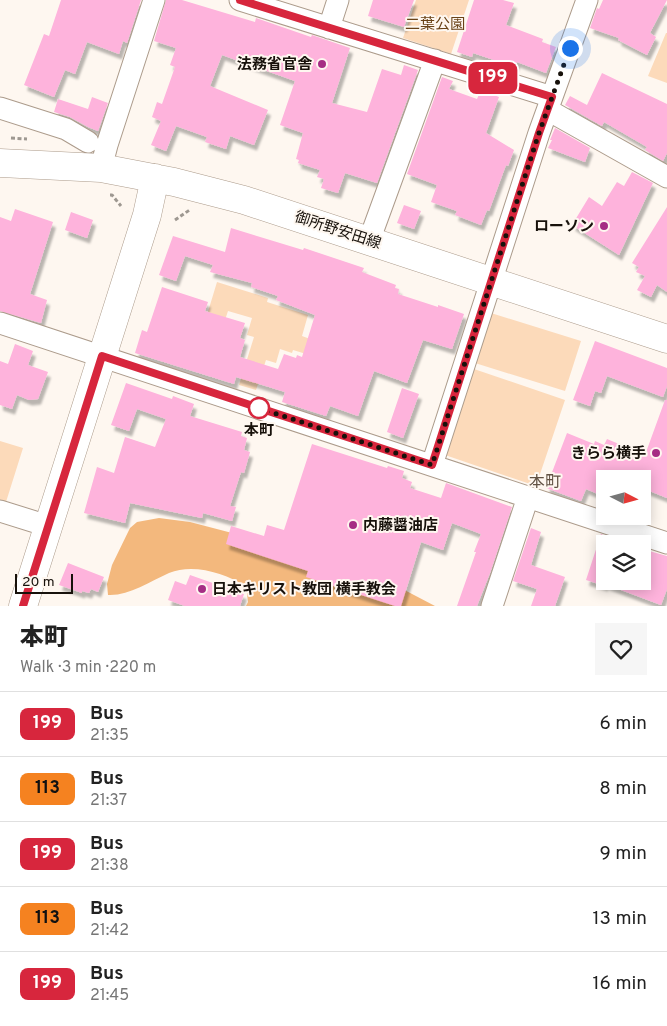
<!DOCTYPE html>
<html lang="en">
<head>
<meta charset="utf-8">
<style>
  :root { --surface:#fff; --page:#f6f6f6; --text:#222; --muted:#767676; --line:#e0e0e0 }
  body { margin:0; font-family:Overpass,"Noto Sans JP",sans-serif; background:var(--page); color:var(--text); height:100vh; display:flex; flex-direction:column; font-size:19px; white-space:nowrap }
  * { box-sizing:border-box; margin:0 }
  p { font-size:16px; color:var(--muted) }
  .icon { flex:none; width:28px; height:28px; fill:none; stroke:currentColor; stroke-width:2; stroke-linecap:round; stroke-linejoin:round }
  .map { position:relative; height:606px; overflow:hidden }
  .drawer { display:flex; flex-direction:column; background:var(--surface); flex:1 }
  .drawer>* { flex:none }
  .badge { padding:0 10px; border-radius:8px; font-size:18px; line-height:32px }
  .needle { width:32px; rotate:96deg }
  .tools { position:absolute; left:596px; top:470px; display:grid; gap:10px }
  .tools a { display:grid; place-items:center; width:55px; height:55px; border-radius:0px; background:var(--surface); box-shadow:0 2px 12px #0003; font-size:25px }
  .scale { position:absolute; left:15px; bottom:12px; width:58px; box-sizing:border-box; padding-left:5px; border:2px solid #17110b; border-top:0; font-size:14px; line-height:18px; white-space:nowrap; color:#17110b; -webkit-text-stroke:4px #fef7f0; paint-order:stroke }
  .you { position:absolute; width:25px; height:25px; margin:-12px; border:4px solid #fff; border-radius:50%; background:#1a73e8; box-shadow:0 0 0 8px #1a73e833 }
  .map>.badge { position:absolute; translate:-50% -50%; box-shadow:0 0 0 2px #fff }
  .round { display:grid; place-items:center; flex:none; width:52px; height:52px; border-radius:0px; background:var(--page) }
  .overview { display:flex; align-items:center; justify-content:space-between; height:85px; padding:0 20px }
  h1 { font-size:24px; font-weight:800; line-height:38px }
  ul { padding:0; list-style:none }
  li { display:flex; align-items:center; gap:15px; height:65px; padding:0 20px; border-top:1px solid var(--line) }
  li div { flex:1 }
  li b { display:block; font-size:19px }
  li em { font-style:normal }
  li .badge { min-width:55px; font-weight:700; text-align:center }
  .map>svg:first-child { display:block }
  .green { fill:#fcdaba }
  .forest { fill:#f3b87d }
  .building { fill:#feb3dc; filter:url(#shadow) }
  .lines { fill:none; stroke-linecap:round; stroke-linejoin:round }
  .street-casing { stroke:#ac9b8b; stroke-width:23 }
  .secondary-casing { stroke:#ac9b8b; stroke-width:29 }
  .path { stroke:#9e9891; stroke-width:3; stroke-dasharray:4 2.5; stroke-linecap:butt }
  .street { stroke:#fff; stroke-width:21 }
  .secondary { stroke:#fff; stroke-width:28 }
  .line-casing { stroke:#fff; stroke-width:11 }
  .line { stroke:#d7263d; stroke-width:8 }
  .walk { stroke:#17110b; stroke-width:5; stroke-dasharray:0 9 }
  .poi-dot { fill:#a52d84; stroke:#fef7f0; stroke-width:2 }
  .stop-dot { fill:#fff; stroke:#d7263d; stroke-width:2.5 }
  .labels { text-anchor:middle; stroke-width:4; stroke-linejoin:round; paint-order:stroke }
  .park-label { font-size:15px; fill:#694216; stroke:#fef7f0 }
  .poi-label { font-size:15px; font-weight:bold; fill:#17110b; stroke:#fef7f0; text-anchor:end }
  .street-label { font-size:15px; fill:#17110b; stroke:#fef7f0 }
  .stop-label { font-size:15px; font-weight:bold; fill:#17110b; stroke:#fef7f0 }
  .neighbourhood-label { font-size:16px; fill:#625244; stroke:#fef7f0 }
</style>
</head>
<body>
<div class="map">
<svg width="667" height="606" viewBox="0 0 667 606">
  <defs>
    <filter id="shadow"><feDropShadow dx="3" dy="5.5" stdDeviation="1" flood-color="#0004"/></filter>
  </defs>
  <rect width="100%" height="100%" fill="#fef7f0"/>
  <path class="green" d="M416 0H469L451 54 403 38Z
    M666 33H667V83L648 76Z
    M217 282 268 298 267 302 308 315 302 336 321 343 316 357 293 350 292 353 280 349 276 363 266 360 256 390 239 385 254 337 247 335 252 318 228 311 225 320 207 315Z
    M491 313 581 341 565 391 475 363Z
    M474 369 565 400 536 486 445 455Z
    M0 441 23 448 6 502 0 500Z"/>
  <path class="forest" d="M159 518 190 522 267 542 393 584 435 606H246L248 602 246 586C224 573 193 563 169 573 149 582 129 596 108 595L107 584 112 565 130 528 137 522Z"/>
  <path class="building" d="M61 0H141L127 43 123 41 119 54 87 42 75 74 65 70 54 97 24 85 44 34 49 36Z
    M166 0H182L255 22 256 18 311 37 312 35 350 48 332 103 367 112 382 69 401 75 404 65 418 70 377 183 345 173 338 193 321 188 324 179 317 177 320 170 298 163 299 160 296 159 303 133 280 125 295 81 222 55 210 86 268 110 254 145 230 136 226 149 205 142 207 137 176 126 166 151 151 145 161 121 152 117 157 102 162 104 175 67 170 65 176 48 154 41Z
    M373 0H414L404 27 368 16Z
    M474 0H503L514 3 506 25 543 39 542 42 556 47 546 73 517 62 515 67 473 53 472 57 457 52Z
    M603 0H667L650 33 656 37 647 55 618 40 619 38 590 28 597 8 599 9Z
    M602 73 667 104V153L663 161 645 150 647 147 604 122 602 126 565 105 570 96 587 105Z
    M442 77 453 81 449 89 477 99 481 90 499 97 486 133 514 150 508 166 506 165 489 211 487 210 481 225 455 215 457 211 431 202 437 185 407 174Z
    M92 97 108 103 98 131 88 127 70 117 54 112 58 99 88 109Z
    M555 128 590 148 585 162 548 148 552 140H550Z
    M632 172 653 183 619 255 572 225 589 197 602 206 617 182 624 186Z
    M404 205 421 211 414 229 397 223Z
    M667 207V292L657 285 651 297 637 290 645 276 636 272 639 267 632 263Z
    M15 209 53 222 30 294 47 300 41 323 0 311V217L11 221Z
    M71 212 93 220 87 238 65 230Z
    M231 228 303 250 304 248 364 268 362 272 396 285 395 288 399 289 398 294 438 307V305L464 314 452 349 423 340 407 383 374 371 358 416 330 406 326 416 282 402 285 392 236 377 234 384 135 353 142 330 147 332 162 287 208 302 205 311 245 323 240 338 245 340 240 357 278 369 284 354 296 358 297 355 302 357 315 315 276 300 278 296 251 287 252 283 210 272 213 265 185 256 176 281 159 275 173 236 225 252Z
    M595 341 667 368V386L663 397 607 376 601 393 595 391 590 406 573 400Z
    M15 344 33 351 28 365 48 372 38 399 29 400 17 395 12 409 0 405V361L8 364Z
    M126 383 172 399 173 396 194 404 190 416 242 432 241 436 247 438 244 450 250 452 244 473 241 472 230 506 236 507 232 521 203 513 202 518 130 503 125 523 84 513 97 467 114 473 125 437 155 447 166 419 137 409 129 431 111 425Z
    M402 388 419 394 403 438 387 432Z
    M665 400H667V498L642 488V479H605V497L586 489 581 501 546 488 567 433 594 444 595 441 604 445 607 439 645 455Z
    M312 444 387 468 388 466 404 471 402 478 412 482 410 488 441 498 446 483 512 507 490 573 477 606H457L476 552H474L481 534 452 523 443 550 421 542 401 606H395L306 577 308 571 226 544 231 526 264 536 267 525 284 530Z
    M531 528 541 532 531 565 565 577 555 606H531L537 589 513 581Z
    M601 534 605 536V581H642V549L667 556V589L661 605 605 584V586L586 580Z
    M68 563 104 577 98 592 91 589 89 593 82 591V593L59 585Z
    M190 575 244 594 240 606H185L168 600 175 581 186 585Z"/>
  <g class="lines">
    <g class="street-casing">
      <path id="street" d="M240 0 552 97
        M329 28 338 0
        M0 108 66 129 88 142
        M548 110 667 177
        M101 168 107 145 154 0
        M369 241 435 60
        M0 323 667 543
        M432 465 539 133 587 0
        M0 511 48 526
        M492 606 528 497"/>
    </g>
    <g class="secondary-casing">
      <path id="secondary" d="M0 163 101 168 174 182 244 200 667 339
        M23 606 147 215 155 178"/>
    </g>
    <path class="path" d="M11 138 27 139
      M110 195H112L121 206
      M175 220 191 209"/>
    <use href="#street" class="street"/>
    <use href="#secondary" class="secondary"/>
  </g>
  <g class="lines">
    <g class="line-casing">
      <path id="line" d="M23 606 102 356 432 465 539 133 552 97 240 0"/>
    </g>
    <use href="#line" class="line"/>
    <path class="walk" d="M259 408 432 465 539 133 570 48"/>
  </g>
  <g class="poi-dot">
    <circle cx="322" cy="64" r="5"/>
    <circle cx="604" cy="226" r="5"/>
    <circle cx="656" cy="453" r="5"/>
    <circle cx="353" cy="525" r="5"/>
    <circle cx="202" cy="589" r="5"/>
  </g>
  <circle class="stop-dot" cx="259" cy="408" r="10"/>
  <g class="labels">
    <g class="park-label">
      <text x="435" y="29">二葉公園</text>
    </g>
    <g class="poi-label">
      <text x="312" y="69">法務省官舎</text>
      <text x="594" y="231">ローソン</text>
      <text x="646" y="458">きらら横手</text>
      <text x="363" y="530" text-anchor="start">内藤醤油店</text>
      <text x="212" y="594" text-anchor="start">日本キリスト教団 横手教会</text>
    </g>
    <g class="street-label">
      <text transform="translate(338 230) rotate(18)" y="5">御所野安田線</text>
    </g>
    <g class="stop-label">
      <text x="259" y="435">本町</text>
    </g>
    <g class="neighbourhood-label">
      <text x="545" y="487">本町</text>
    </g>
  </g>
</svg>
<div class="tools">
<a><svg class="needle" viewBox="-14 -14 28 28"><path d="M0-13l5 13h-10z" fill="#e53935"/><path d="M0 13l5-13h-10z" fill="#767676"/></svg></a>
<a><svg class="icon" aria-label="layers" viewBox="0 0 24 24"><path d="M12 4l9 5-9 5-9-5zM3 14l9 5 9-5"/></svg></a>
</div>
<div class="scale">20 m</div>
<div class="you" style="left:570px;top:48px"></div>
<b class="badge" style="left:493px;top:78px;background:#d7263d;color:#fff">199</b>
</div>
<section class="drawer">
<div class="overview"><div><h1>本町</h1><p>Walk · 3 min · 220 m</p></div><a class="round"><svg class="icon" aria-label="heart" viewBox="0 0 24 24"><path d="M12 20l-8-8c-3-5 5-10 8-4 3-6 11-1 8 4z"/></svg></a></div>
<ul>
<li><span class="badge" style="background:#d7263d;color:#fff">199</span><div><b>Bus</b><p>21:35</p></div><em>6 min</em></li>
<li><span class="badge" style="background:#f58220;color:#111">113</span><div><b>Bus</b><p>21:37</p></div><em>8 min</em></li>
<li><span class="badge" style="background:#d7263d;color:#fff">199</span><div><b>Bus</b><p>21:38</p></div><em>9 min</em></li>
<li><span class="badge" style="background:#f58220;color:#111">113</span><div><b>Bus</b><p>21:42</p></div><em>13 min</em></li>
<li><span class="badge" style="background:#d7263d;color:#fff">199</span><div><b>Bus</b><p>21:45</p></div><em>16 min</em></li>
</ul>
</section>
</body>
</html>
